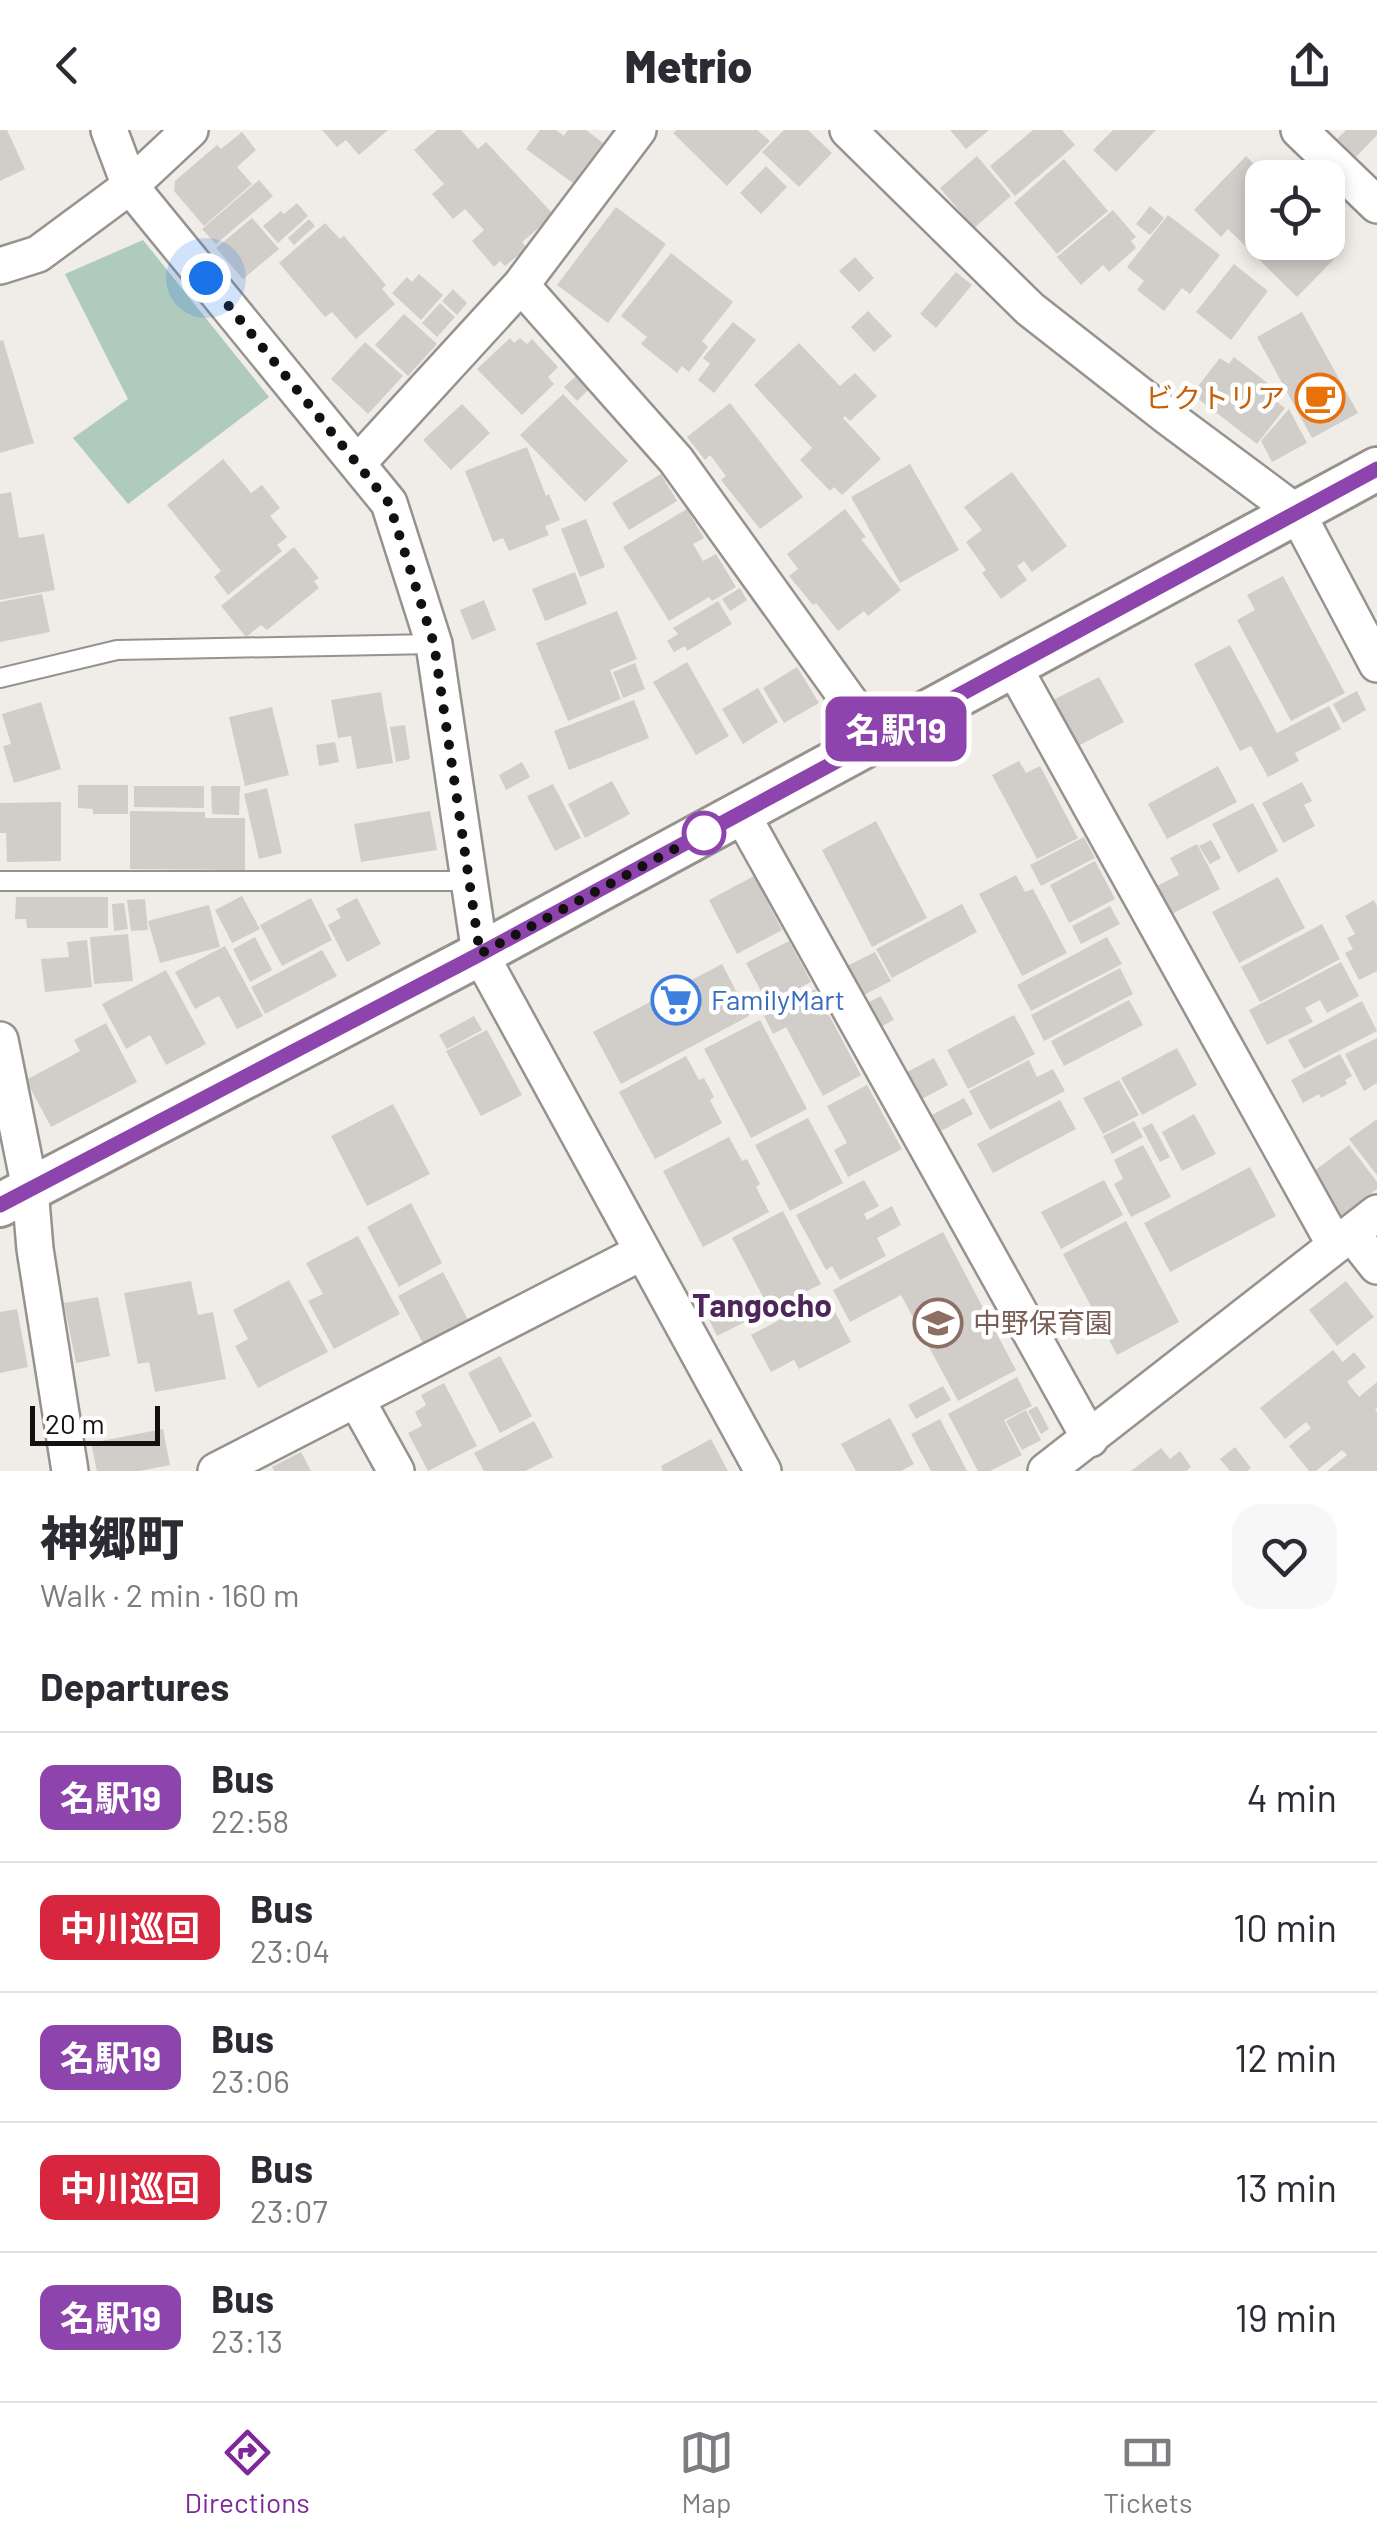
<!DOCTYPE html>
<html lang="en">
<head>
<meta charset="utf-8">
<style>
  :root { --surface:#fff; --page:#f7f7f7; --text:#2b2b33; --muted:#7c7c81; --line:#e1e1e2; --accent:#7e2998 }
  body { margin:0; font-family:Barlow,"Noto Sans JP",sans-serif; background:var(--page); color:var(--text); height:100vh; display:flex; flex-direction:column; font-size:38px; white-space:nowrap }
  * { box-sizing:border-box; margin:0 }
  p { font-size:32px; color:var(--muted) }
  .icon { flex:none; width:55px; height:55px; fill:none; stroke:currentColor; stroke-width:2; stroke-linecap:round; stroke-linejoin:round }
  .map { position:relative; height:1341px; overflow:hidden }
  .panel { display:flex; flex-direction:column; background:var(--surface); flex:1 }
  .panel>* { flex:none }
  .badge { padding:0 20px; border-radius:15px; font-size:35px; line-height:65px }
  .fabs { position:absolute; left:1245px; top:30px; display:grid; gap:20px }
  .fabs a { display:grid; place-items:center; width:100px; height:100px; border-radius:20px; background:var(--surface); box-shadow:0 5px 15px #0003; font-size:50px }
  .scale { position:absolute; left:30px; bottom:25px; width:130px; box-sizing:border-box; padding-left:10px; border:5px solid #12110f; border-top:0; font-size:28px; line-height:35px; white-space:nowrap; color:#12110f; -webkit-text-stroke:8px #fff; paint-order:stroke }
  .you { position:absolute; width:50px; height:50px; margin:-25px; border:8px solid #fff; border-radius:50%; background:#1a73e8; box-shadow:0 0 0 15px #1a73e833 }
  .map>.badge { position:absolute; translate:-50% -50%; box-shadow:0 0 0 5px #fff }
  h2 { padding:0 40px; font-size:38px; line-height:90px }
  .round { display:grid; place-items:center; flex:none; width:105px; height:105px; border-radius:30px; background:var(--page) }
  .summary { display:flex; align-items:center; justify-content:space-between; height:170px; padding:0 40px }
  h1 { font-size:48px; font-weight:800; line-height:75px }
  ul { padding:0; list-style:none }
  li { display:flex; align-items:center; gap:30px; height:130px; padding:0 40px; border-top:2px solid var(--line) }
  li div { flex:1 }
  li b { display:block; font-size:38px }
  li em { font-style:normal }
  li .badge { min-width:110px; font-weight:700; text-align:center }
  header { display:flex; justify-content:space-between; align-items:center; height:130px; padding:0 40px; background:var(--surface); font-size:45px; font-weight:800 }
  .dock { display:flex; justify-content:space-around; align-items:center; height:140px; border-top:2px solid var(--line); background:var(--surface); font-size:28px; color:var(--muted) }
  .dock a { display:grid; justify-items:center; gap:5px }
  .dock .on { color:var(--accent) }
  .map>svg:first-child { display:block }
  .green { fill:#aecbbd }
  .building { fill:#d1cdc8 }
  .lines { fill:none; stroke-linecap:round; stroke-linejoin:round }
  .service-casing { stroke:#96928d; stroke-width:22 }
  .minor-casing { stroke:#96928d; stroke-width:40 }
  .tertiary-casing { stroke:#96928d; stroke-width:48 }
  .service { stroke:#fff; stroke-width:18 }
  .minor { stroke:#fff; stroke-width:35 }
  .tertiary { stroke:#fff; stroke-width:42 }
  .line-casing { stroke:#fff; stroke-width:22 }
  .line { stroke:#8e44ad; stroke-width:15 }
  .walk { stroke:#12110f; stroke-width:10; stroke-dasharray:0 18 }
  .stop-dot { fill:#fff; stroke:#8e44ad; stroke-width:5 }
  .labels { text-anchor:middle; stroke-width:9; stroke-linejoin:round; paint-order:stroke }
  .food-label { font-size:28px; fill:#c56008; stroke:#fff; text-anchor:end }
  .shop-label { font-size:28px; fill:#366cbe; stroke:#fff; text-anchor:start }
  .education-label { font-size:28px; fill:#785e54; stroke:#fff; text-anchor:start }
  .quarter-label { font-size:32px; font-weight:bold; fill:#4e265c; stroke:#fff }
</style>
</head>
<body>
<header><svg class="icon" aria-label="back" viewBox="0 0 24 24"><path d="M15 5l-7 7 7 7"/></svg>Metrio<svg class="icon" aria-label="share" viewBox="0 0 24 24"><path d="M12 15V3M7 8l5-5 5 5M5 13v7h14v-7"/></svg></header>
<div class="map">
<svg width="1377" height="1341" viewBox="0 0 1377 1341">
  <rect width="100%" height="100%" fill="#f0ece7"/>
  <path class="green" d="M143 110 269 267 128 374 73 308 128 269 65 144Z"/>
  <path class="building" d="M0 0H7L25 39 0 51Z
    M322 0H388L359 25 346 10 337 17Z
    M437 0H461L478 19 486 12 554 85 522 112 527 118 505 136 500 131 494 137 472 111 484 100 465 79 453 89 432 64 444 54 414 20Z
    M540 0H556L564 6 568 0H586L603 13 573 53 526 19Z
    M677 0H757L770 11 727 56 673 3Z
    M784 0H808L832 23 799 57 762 22Z
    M950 0H989L966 19Z
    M1033 0H1062L1075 15 1015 66 990 36Z
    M1113 0H1156L1116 42 1093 20Z
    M1346 0H1377V5L1355 28 1336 10Z
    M242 2 256 20 237 37 252 54 204 96 174 61 175 51 217 15 221 19Z
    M977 26 1011 66 974 98 940 58Z
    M1246 26 1268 48H1262V112H1328V105L1343 120 1297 167 1228 99 1221 107 1194 80Z
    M1064 29 1108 81 1057 124 1014 73Z
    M766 36 787 57 761 84 740 63Z
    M259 50 273 66 216 114 202 99Z
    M297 73 308 86 278 113 263 96 281 81 284 84Z
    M1150 76 1164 88 1150 105 1136 94Z
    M616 77 666 114 608 193 557 155Z
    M1113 80 1136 107 1131 111 1136 118 1109 142 1103 135 1081 155 1057 127Z
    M1168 85 1220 125 1190 164 1182 158 1164 181 1137 160 1144 151 1127 137Z
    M252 88 279 119 243 149 216 118Z
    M309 89 315 96 294 115 288 108Z
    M325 93 340 109 344 106 386 155 382 159 395 174 356 209 332 182 325 187 279 133Z
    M671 123 733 172 702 211 708 217 689 242 682 236 677 243 641 214 647 207 621 186Z
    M855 127 874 148 859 162 839 141Z
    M1234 134 1268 161 1231 210 1196 182Z
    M956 142 972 155 936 198 920 184Z
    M419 144 443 165 421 190 392 163 407 147 412 152Z
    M453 159 467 173 457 185 442 171Z
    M440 173 455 187 437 207 422 193Z
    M868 181 892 206 874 222 851 197Z
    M1302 182 1358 283 1312 308 1257 207Z
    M404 184 437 214 408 246 375 215Z
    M733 192 756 210 714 263 698 250 710 234 703 228Z
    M510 208 514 213 520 208 527 214 532 209 558 237 548 247 554 254 522 285 477 239Z
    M3 210 34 313 0 323V211Z
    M365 212 403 246 368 284 331 249Z
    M799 213 840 256 855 243 877 266 850 291 845 286 843 288 881 329 842 365 834 357 830 361 800 330 812 318 754 255Z
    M1234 227 1279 262 1273 269 1285 278 1257 314 1192 264 1220 228 1229 234Z
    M576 246 588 260 577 271 564 257Z
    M563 264 628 331 585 372 520 305Z
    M730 273 803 367 760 399 721 350 726 346 710 325 705 330 687 307Z
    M462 274 490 303 451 340 423 310Z
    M1289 279 1307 313 1272 332 1261 311Z
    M527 317 546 366 549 364 560 390 545 396 549 405 509 421 503 408 493 412 465 341Z
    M223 329 251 363 262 355 280 378 270 386 287 407 277 415 282 421 228 465 214 447 221 441 167 375Z
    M910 334 959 420 900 453 851 367Z
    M1012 342 1067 416 1032 442 1024 431 1017 436 1027 450 1001 469 982 443 986 440 966 412 982 400 964 377Z
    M661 344 677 371 629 400 612 373Z
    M11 362 19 408 44 404 55 460 0 470V364Z
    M687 379 704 408 693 414 703 431 716 424 736 457 712 471 709 467 669 491 623 417Z
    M845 379 866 407 861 409 901 460 868 486 864 481 838 501 816 473 813 475 789 446 798 439 787 424Z
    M586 389 605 437 580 447 561 399Z
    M294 417 319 448 314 451 319 458 267 500 261 495 246 507 221 476Z
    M575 442 587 474 545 491 532 459Z
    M1283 446 1345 563 1291 591 1237 490 1255 480 1247 465Z
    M740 458 747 470 730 481 722 469Z
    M42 464 50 502 0 512V472Z
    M484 470 496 500 472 510 460 480Z
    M718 471 732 494 687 521 685 516 674 522 667 511 678 504 673 498Z
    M617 481 637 529 610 540 621 569 568 591 536 513Z
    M1230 515 1277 603 1329 576 1341 599 1295 623 1299 631 1268 647 1251 616 1240 621 1194 534Z
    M687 532 729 606 696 625 653 552Z
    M635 533 645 559 623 568 613 542Z
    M797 537 819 573 784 593 763 558Z
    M1099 547 1124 592 1078 616 1053 570Z
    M758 558 778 592 743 614 722 579Z
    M1357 561 1366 580 1343 593 1333 574Z
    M381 562 393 633 357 639 351 606 338 608 331 570Z
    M634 570 649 608 569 640 554 601Z
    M41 572 61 639 14 653 3 616 11 614 2 584Z
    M272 577 289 645 245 656 229 587Z
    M405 595 410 629 396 632 390 597Z
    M335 612 339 632 319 636 316 615Z
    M1019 631 1026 643 1040 636 1078 708 1037 729 992 645Z
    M522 632 530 647 506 660 499 645Z
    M1218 636 1237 672 1167 709 1148 674Z
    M612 651 630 684 585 708 568 674Z
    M1302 652 1312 671 1304 675 1315 696 1283 713 1262 673Z
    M553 654 581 708 555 721 527 666Z
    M78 655H128V684H93V679L78 678Z
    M134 656H204V678L134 677Z
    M211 656H240L239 685 212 684Z
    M267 658 282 723 259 729 244 664Z
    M61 672V731L7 732 6 703H0V673Z
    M1253 673 1278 721 1238 743 1212 694Z
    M130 681 205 682V688H245V740L130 739Z
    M430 681 437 720 361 732 354 694Z
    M876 691 927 788 872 817 822 720Z
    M1084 707 1095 728 1041 756 1030 735Z
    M1211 710 1221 728 1210 734 1199 716Z
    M1197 714 1220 759 1168 786 1153 758 1179 745 1170 728Z
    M1095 731 1115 769 1069 793 1050 755Z
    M1016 745 1025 762 1033 759 1067 823 1022 846 979 764Z
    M754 746 782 800 737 824 709 770Z
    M1278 747 1305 798 1239 833 1212 782Z
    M242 766 260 799 232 813 215 780Z
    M16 767H108V798H27L26 789H15Z
    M311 768 332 810 282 836 260 795Z
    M357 768 381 814 347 832 328 795 341 788 336 779Z
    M145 769 148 800 131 801 127 770Z
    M1374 770 1377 776V841L1359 850 1345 823 1353 819 1347 808 1355 804 1345 786Z
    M124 773 128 799 114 801 112 774Z
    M962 774 977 802 892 848 876 819Z
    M209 775 220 817 160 833 148 791Z
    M1110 776 1120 794 1081 814 1072 796Z
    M1322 794 1340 829 1260 872 1241 837Z
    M128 804 133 851 94 854 90 807Z
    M255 807 272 840 250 852 233 819Z
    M1107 807 1122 834 1031 881 1017 855Z
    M87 810 92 857 45 862 41 829 69 827 67 812Z
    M789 811 811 852 768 874 746 833Z
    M225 816 263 886 237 899 219 866 195 879 175 842Z
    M322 820 337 846 265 884 251 857Z
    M875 822 891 851 860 867 845 837Z
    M1341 832 1359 866 1327 883 1320 870 1305 878 1313 892 1267 915 1249 880Z
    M722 834 749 886 621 954 593 902Z
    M1120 838 1133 864 1044 911 1031 885Z
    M166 840 206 914 166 935 150 905 126 919 102 874Z
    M815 859 861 945 823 966 786 897 773 904 764 886Z
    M881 866 894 890 878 898 865 874Z
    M1129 870 1143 895 1064 936 1051 911Z
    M1362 871 1377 901 1304 939 1288 910Z
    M1014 885 1035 924 968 959 947 920Z
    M474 886 482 900 447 919 439 905Z
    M760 890 807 979 751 1008 704 919Z
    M106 893 137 952 51 997 26 950 80 921 74 910Z
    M487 900 522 965 481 986 446 921Z
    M1377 908V953L1364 961 1345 924Z
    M1177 918 1197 955 1142 985 1121 948Z
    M1340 924 1352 946 1345 950 1347 954 1321 968 1319 964 1303 973 1291 950Z
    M686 926 699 950 704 948 714 967 710 970 722 993 655 1029 619 962Z
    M934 928 948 955 918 971 903 944Z
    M1029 930 1037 947 1053 939 1065 961 990 1000 969 961Z
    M1119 950 1139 985 1103 1004 1083 968Z
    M867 955 902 1019 848 1047 834 1020 847 1013 827 976Z
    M964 968 973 984 939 1002 930 986Z
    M1060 970 1076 999 993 1043 977 1014Z
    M393 974 430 1044 367 1076 331 1006Z
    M1194 984 1216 1024 1182 1041 1162 1002Z
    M808 988 843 1053 790 1081 755 1015Z
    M1377 989V1045L1349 1009Z
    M1134 991 1143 1007 1112 1024 1103 1006Z
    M1152 993 1170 1027 1160 1032 1142 998Z
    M729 1007 742 1031 747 1029 760 1054 756 1057 769 1082 703 1117 663 1041Z
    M1143 1015 1171 1067 1131 1087 1114 1054 1123 1049 1114 1030Z
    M1349 1015 1377 1052V1059L1341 1086 1310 1044Z
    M1250 1037 1276 1086 1170 1142 1144 1093Z
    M864 1050 879 1076 864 1084 867 1090 892 1076 901 1095 877 1108 886 1126 840 1150 832 1136 826 1140 796 1085Z
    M1104 1050 1123 1085 1061 1119 1041 1082Z
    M411 1073 442 1133 399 1157 367 1097Z
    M783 1081 821 1154 770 1180 732 1108Z
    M1126 1091 1179 1192 1117 1225 1063 1124Z
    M943 1102 1016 1240 958 1271 901 1165 850 1192 833 1160Z
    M358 1106 400 1184 334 1219 308 1171 323 1164 306 1133Z
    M443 1142 468 1190 423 1213 398 1166Z
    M289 1150 328 1222 258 1258 235 1216 248 1209 233 1180Z
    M191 1151 198 1185 213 1182 226 1249 155 1262 149 1232 138 1234 124 1163Z
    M1346 1151 1374 1187 1337 1216 1309 1180Z
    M826 1165 851 1212 799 1239 794 1230 771 1242 751 1205Z
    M98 1167 110 1226 76 1233 64 1173Z
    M735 1173 745 1192 717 1206 708 1187Z
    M17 1179 28 1237 0 1243V1182Z
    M1333 1220 1343 1232 1354 1222 1366 1237 1347 1252 1359 1267 1377 1252V1278L1375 1280 1377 1282V1341H1327L1347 1325 1342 1320 1316 1341H1309L1289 1316 1311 1298 1306 1292 1285 1309 1260 1278Z
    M500 1226 532 1286 500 1303 468 1243Z
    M1017 1247 1032 1276 1004 1290 1022 1325 990 1341H978L948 1284Z
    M444 1253 477 1316 428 1341 408 1303 422 1296 415 1282 426 1275 421 1265Z
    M943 1256 951 1270 916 1289 908 1275Z
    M1037 1276 1049 1299 1041 1304 1028 1281Z
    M1026 1280 1041 1310 1022 1320 1006 1291Z
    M890 1288 914 1334 901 1341H856L841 1314Z
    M940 1289 967 1341H931L911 1304Z
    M534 1291 553 1327 525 1341H484L474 1323Z
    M163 1299 170 1335 139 1341H97L91 1313Z
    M711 1309 728 1341H663L661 1336Z
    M1235 1317 1251 1338 1247 1341H1230L1220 1329Z
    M1161 1318 1170 1329 1180 1321 1191 1337 1186 1341H1131Z
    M301 1322 311 1341H274L272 1337Z"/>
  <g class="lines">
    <g class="service-casing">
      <path id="service" d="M0 548 117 520 434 514
        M0 751H467"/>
    </g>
    <g class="minor-casing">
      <path id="minor" d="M109 0 130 56 389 373 434 514 480 824 763 1341
        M848 0 1030 179 1168 287 1297 383 1377 534
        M1299 0 1377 75
        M0 136 38 124 130 56 190 0
        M521 155 676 330 877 610
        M357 334 521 155 638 0
        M1013 536 1335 1115
        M741 683 1090 1309
        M0 910 30 1059 35 1119 70 1341
        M1351 1103 1377 1136
        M356 1269 396 1341
        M216 1341 642 1122
        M1046 1341 1377 1083"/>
    </g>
    <g class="tertiary-casing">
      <path id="tertiary" d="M0 1075 480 824 1377 339"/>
    </g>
    <use href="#service" class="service"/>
    <use href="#minor" class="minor"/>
    <use href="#tertiary" class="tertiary"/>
  </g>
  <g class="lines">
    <g class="line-casing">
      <path id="line" d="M0 1075 480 824 1377 339"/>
    </g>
    <use href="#line" class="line"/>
    <path class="walk" d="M206 148 389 373 434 514 480 824 708 701 704 703"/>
  </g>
  <defs>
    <g id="cafe-ring" transform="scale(2.5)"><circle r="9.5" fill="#fff" stroke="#e8710a" stroke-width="1.5"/><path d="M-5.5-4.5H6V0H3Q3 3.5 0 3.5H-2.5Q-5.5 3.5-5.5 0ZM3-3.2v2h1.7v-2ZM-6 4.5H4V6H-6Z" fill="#e8710a"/></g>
    <g id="supermarket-ring" transform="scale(2.5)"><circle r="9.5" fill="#fff" stroke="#3f7fe0" stroke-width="1.5"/><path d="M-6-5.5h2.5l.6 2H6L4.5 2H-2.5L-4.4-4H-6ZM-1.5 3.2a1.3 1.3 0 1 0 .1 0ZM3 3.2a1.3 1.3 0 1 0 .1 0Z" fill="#3f7fe0"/></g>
    <g id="school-ring" transform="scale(2.5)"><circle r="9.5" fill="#fff" stroke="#8d6e63" stroke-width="1.5"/><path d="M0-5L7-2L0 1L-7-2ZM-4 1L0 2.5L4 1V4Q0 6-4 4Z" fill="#8d6e63"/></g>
  </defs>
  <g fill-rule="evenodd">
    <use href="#cafe-ring" x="1320" y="268"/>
    <use href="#supermarket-ring" x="676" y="870"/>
    <use href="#school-ring" x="938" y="1193"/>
  </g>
  <circle class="stop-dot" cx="704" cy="703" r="20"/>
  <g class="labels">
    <g class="food-label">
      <text x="1285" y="278">ビクトリア</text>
    </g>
    <g class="shop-label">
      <text x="711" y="880">FamilyMart</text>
    </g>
    <g class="education-label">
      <text x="973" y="1203">中野保育園</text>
    </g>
    <g class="quarter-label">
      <text x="762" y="1187">Tangocho</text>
    </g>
  </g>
</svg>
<div class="fabs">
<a><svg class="icon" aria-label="locate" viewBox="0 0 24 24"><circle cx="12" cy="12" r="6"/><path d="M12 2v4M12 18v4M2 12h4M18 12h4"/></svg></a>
</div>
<div class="scale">20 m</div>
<div class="you" style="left:206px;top:148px"></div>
<b class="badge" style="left:896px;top:599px;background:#8e44ad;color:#fff">名駅19</b>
</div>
<section class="panel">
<div class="summary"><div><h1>神郷町</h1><p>Walk · 2 min · 160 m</p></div><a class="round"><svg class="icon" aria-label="heart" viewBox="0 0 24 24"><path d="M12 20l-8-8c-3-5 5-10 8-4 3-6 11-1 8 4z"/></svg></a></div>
<h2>Departures</h2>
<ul>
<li><span class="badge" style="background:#8e44ad;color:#fff">名駅19</span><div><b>Bus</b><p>22:58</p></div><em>4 min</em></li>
<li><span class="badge" style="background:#d7263d;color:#fff">中川巡回</span><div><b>Bus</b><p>23:04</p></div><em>10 min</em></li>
<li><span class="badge" style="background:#8e44ad;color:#fff">名駅19</span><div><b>Bus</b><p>23:06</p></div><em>12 min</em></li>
<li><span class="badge" style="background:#d7263d;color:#fff">中川巡回</span><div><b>Bus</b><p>23:07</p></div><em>13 min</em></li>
<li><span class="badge" style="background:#8e44ad;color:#fff">名駅19</span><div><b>Bus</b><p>23:13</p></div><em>19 min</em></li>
</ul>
</section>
<nav class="dock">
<a class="on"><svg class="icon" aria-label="directions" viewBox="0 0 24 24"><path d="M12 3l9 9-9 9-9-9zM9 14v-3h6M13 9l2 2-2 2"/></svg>Directions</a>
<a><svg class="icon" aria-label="map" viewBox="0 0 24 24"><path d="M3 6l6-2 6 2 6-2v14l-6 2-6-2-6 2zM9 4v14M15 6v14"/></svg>Map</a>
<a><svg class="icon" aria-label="tickets" viewBox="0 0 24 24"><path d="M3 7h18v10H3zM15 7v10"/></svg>Tickets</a>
</nav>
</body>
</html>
